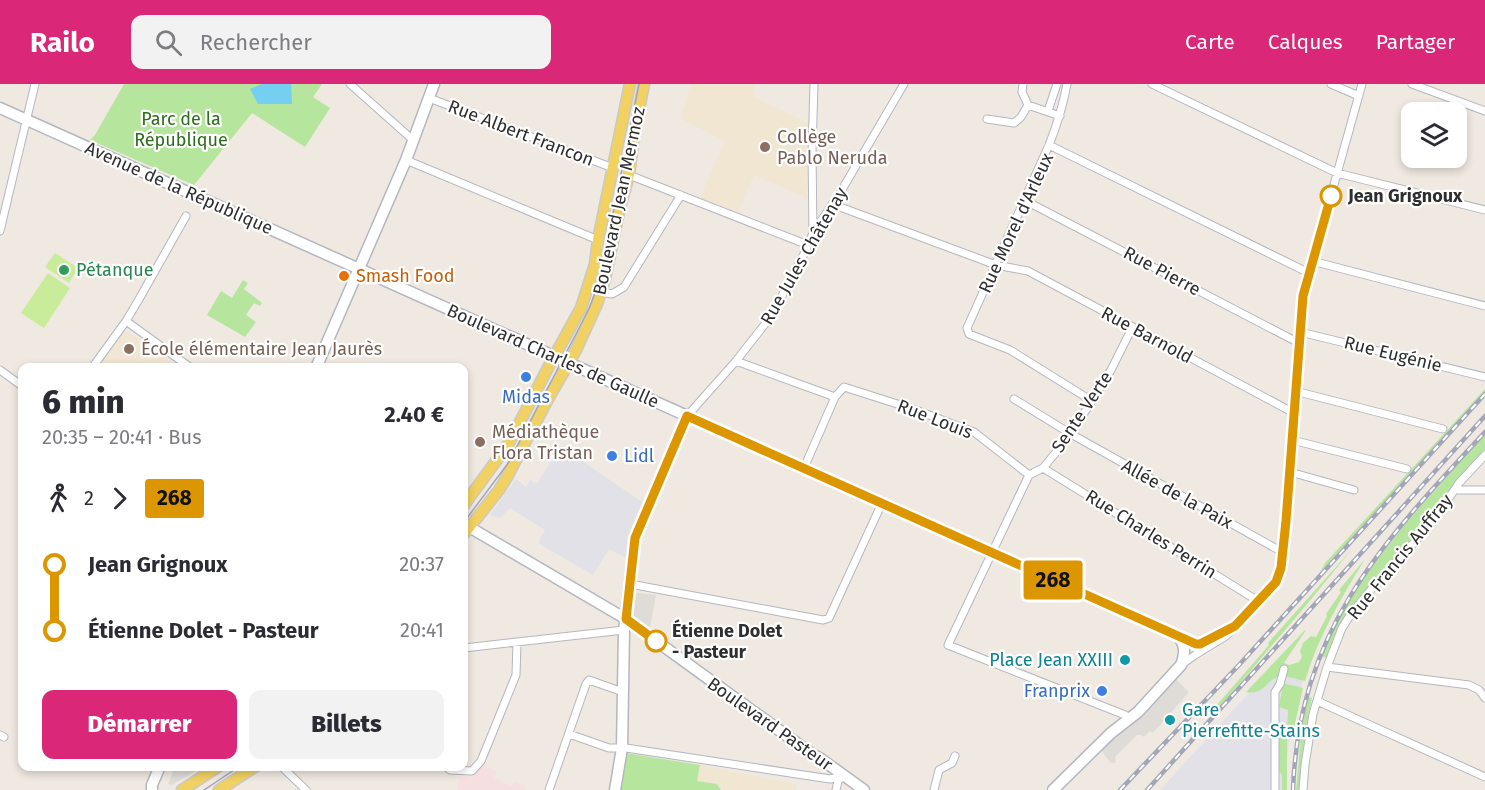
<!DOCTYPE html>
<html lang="fr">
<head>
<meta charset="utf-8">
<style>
  :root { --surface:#fff; --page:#f2f2f3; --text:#2b2b33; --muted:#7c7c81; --accent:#db2777 }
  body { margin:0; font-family:"Fira Sans",sans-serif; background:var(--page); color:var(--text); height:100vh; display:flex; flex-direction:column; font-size:22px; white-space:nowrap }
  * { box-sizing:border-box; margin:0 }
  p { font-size:20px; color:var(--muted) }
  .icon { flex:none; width:33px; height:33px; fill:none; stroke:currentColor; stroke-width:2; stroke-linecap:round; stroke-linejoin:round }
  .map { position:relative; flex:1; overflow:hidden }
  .panel { position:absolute; left:18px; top:279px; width:450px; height:408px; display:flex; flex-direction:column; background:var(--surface); border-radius:12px; box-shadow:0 3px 9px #0003 }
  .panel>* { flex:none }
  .badge { padding:0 12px; border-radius:4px; font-size:21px; line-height:39px }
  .tools { position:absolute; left:1401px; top:18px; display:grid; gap:12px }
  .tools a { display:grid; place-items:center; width:66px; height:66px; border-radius:12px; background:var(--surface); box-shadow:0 3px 9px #0003; font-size:30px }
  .map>.badge { position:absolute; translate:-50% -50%; box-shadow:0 0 0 3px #fff }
  .legs { display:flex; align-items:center; gap:9px; height:66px; padding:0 24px; font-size:20px }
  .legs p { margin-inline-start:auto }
  .head { display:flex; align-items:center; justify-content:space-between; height:102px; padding:0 24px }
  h1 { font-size:33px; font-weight:800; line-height:45px }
  .button { display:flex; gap:12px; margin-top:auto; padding:12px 24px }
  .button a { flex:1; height:69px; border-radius:12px; background:var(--accent); color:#fff; font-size:24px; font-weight:800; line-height:69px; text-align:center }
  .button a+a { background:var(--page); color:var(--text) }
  ul { padding:0 24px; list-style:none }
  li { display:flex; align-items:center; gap:21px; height:66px; font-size:22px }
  li i { display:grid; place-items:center; width:9px; height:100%; margin:0 8px; background:currentColor }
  li i::after { content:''; width:15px; height:15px; margin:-8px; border:4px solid; border-radius:50%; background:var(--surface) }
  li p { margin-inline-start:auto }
  li:first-child i { background:linear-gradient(#0000 50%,currentColor 0) }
  li:last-child i { background:linear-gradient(currentColor 50%,#0000 0) }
  header { display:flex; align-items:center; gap:36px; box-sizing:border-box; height:84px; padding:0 30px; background:var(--accent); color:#fff }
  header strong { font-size:28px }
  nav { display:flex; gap:33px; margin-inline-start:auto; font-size:21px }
  .search { width:420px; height:54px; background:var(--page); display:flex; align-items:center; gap:15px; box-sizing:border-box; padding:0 21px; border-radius:12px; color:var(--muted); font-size:22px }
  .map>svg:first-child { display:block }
  .industrial { fill:#e3e1e8 }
  .education { fill:#f0e6d1 }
  .medical { fill:#f5dfe0 }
  .green { fill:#b6e59e }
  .pitch { fill:#c9ec9a }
  .plaza { fill:#dfdcd8 }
  .water { fill:#75cff0 }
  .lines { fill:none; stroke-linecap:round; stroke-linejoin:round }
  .street-casing { stroke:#b4b7c1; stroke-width:9 }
  .secondary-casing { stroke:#b4b7c1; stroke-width:13 }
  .primary-casing { stroke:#c9c9c9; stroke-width:13 }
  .street { stroke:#fff; stroke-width:7 }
  .secondary { stroke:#fff; stroke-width:10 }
  .primary { stroke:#f2d163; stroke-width:10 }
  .tram { stroke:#a3a6b8; stroke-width:1.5 }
  .rail-casing { stroke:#a3a6b8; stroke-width:4.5 }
  .rail { stroke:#fff; stroke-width:2; stroke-dasharray:7; stroke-linecap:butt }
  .line-1-casing { stroke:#fff; stroke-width:14 }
  .line-1 { stroke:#dc9600; stroke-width:9 }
  .education-dot { fill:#8d6e63; stroke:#fff; stroke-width:2 }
  .stop-1-dot { fill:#fff; stroke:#dc9600; stroke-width:3 }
  .leisure-dot { fill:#2e9e5b; stroke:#fff; stroke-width:2 }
  .food-dot { fill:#e8710a; stroke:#fff; stroke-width:2 }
  .shop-dot { fill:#3f7fe0; stroke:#fff; stroke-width:2 }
  .culture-dot { fill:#0f9aa8; stroke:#fff; stroke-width:2 }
  .labels { text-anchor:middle; stroke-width:4.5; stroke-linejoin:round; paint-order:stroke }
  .park-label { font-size:18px; fill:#2c6e1b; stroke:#fff }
  .street-label { font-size:18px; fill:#2e2e2e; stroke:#fff }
  .education-label { font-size:18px; fill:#785e54; stroke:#fff; text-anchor:start }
  .stop-label { font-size:18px; font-weight:bold; fill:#2e2e2e; stroke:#fff; text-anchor:start }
  .leisure-label { font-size:18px; fill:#27864d; stroke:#fff; text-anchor:start }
  .food-label { font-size:18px; fill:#c56008; stroke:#fff; text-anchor:start }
  .shop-label { font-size:18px; fill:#366cbe; stroke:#fff }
  .culture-label { font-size:18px; fill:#0d838f; stroke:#fff; text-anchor:end }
</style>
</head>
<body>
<header>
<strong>Railo</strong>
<div class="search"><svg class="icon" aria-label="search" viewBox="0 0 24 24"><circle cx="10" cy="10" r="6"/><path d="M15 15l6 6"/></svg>Rechercher</div>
<nav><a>Carte</a><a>Calques</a><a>Partager</a></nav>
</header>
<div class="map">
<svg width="1485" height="706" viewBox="0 0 1485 706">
  <rect width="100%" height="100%" fill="#efe9e1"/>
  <path class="industrial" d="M560 362 645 420 628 475 609 465 593 491 538 459 545 446 510 424 500 434 490 431 516 395 526 403 530 396 537 400Z
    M1267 589 1304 591 1292 637 1287 673 1286 706H1160Z"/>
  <path class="education" d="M691 0H754L755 13 808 39 807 114 754 91 738 128 700 114 725 57 681 35Z
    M120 244 139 255 177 283 95 284Z
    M700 681 774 696 797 700 796 706H721L717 700 697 697Z"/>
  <path class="medical" d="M482 681 497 688 494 693 503 699 512 702 515 698 525 702 524 705 527 706H458L459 692 464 693 476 688Z"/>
  <path class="green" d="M124 0H322L313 13 330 24 305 63 252 29 194 101 90 56 95 51Z
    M243 196 248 199 244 205 262 219 260 222 254 219 246 231 256 238 245 253 207 231 221 207 232 214Z
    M1485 305V308L1321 487 1325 479Z
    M1485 350V366L1460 393 1413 450V454L1352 522 1344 534 1326 574 1322 572 1338 534 1357 502 1407 438Z
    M1352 465 1308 519 1219 624 1216 622 1269 561 1268 559Z
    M1365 475C1341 514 1318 553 1305 597 1298 596 1288 592 1280 593 1267 594 1264 612 1246 608L1305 546H1306L1284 579 1289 581 1299 578 1302 573 1300 567 1303 559 1311 552 1316 553 1327 532 1326 530 1341 508 1339 506Z
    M1283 599 1303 604 1293 648H1287V706H1282V691L1278 686V653L1287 647 1288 626 1279 623Z
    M1308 613 1312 614C1306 644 1300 675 1300 706H1296L1301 650Z
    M625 669 700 681 697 697 717 700 721 706H619Z"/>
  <path class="pitch" d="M55 169 84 188 81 192 75 189 69 199 45 183Z
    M48 189 70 204 44 244 21 229Z"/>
  <path class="plaza" d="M639 509 656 511 650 544 636 535 632 528V517L634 511Z
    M1176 595 1189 608 1153 649 1150 647 1144 653 1141 651H1137L1115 673 1116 678 1111 679 1103 669 1101 664Z
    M175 683V682L202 683 172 701 168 700Z"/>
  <path class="water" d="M262 0H291L292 20H258L250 5Z"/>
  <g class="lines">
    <g class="street-casing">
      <path id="street" d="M350 0 413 56
        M1023 0 1022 8 1028 21
        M1067 0C1063 22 1057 41 1049 61L967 244 969 250 1010 266 1092 317
        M1152 0 1337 89 1485 126
        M1331 0 1359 12
        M1412 0 1485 27
        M429 14 613 84
        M1048 27 1057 0
        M987 35 1014 39 1021 33 1028 21 1060 32
        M1049 61 1309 189
        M406 76 598 156
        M629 91 808 161
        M1024 116 1299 259
        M832 120 996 181 1028 187 1294 329
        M0 147 35 0
        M813 149 812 68 814 0
        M1312 177 1485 222
        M601 208 612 210 624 203 681 111
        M126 237 191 284
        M1300 248 1485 293
        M736 277 835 313
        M92 284 126 237 138 217 186 132
        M0 286 22 302
        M1295 307 1443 345
        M1014 315 1071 350 1284 469
        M687 332 736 277 772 231 805 168 813 149 840 109 904 0
        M1292 356 1407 385
        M804 384 835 313 844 303 913 325 974 348 1029 391
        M1043 384 1258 517
        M1290 388 1354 406
        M1455 406H1485
        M630 500 823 536 829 534 882 419
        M1178 552 1196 560H1200L1230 544
        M464 564 624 546
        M1181 581 1195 571 1226 552 1276 498 1281 484 1286 437 1303 212 1362 0
        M1327 583 1469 601 1479 606 1485 614
        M1317 617 1485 693
        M1129 634 1125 631 948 561 1029 391 1043 384 1071 350 1111 286 1132 244
        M569 650 609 664H626L830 695 844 692
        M0 651 4 653
        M281 682 306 706
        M445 682 450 686 472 687 481 677 516 591 517 559
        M549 706 586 600 589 596 623 608
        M836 706 838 697 842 693
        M934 706 939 686 952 679 955 672
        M1275 706V608L1280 600 1284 585
        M1303 706 1305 681 1313 630 1327 583 1342 544 1351 530 1374 502 1433 438 1459 399 1485 371"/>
    </g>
    <g class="secondary-casing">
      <path id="secondary" d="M0 24 1178 552C1186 562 1185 570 1181 581L1138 628 1111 649 1053 706
        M316 284 406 76 434 0
        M464 440 626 535 812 670 821 675 864 706
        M152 706V701L160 682
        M615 706 622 664 624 546 635 454 687 332"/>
    </g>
    <g class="primary-casing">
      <path id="primary" d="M464 421 509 359 549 282 581 224 595 180 598 156 630 0
        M464 450 499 406 507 393 548 315 576 266 597 220 605 195 620 123 629 91 634 51 644 0
        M182 706 219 682
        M219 706 256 682"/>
    </g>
    <use href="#street" class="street"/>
    <use href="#secondary" class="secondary"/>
    <use href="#primary" class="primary"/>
    <path class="tram" d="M464 438 509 378 589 225 598 201 603 180 639 0
      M204 706 240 682"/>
    <g class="rail-casing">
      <path id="rail" d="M1120 706 1239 581 1485 310
        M1147 706 1485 332
        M1293 706C1299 545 1382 459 1485 348"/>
    </g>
    <use href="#rail" class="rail"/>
  </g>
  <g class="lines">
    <g class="line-1-casing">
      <path id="line-1" d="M656 557 626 535 635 454 687 332 1196 560H1200L1235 542 1276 498 1281 484 1286 437 1303 212 1331 112"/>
    </g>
    <use href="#line-1" class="line-1"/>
  </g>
  <g class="education-dot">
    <circle cx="765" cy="63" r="6"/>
    <circle cx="129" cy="265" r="6"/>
    <circle cx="480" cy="358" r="6"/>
  </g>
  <g class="stop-1-dot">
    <circle cx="1331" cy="112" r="10"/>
    <circle cx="656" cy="557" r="10"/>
  </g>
  <circle class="leisure-dot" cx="64" cy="186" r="6"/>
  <circle class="food-dot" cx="344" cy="192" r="6"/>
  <g class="shop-dot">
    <circle cx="526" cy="293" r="6"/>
    <circle cx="612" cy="372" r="6"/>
    <circle cx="1102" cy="607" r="6"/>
  </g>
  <g class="culture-dot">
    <circle cx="1125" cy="576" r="6"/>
    <circle cx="1170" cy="636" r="6"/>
  </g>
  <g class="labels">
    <g class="park-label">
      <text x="181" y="41">Parc de la<tspan x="181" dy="21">République</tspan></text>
    </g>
    <g class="street-label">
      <text transform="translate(521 49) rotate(21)" y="6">Rue Albert Francon</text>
      <text transform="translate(179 104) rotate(24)" y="6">Avenue de la République</text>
      <text transform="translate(619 117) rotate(-78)" y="6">Boulevard Jean Mermoz</text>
      <text transform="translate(1016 139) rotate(-65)" y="6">Rue Morel d'Arleux</text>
      <text transform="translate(804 172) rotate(-60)" y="6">Rue Jules Châtenay</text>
      <text transform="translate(1162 187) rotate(28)" y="6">Rue Pierre</text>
      <text transform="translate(1147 251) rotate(28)" y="6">Rue Barnold</text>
      <text transform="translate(1393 270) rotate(14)" y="6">Rue Eugénie</text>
      <text transform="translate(553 272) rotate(24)" y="6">Boulevard Charles de Gaulle</text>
      <text transform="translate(1082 328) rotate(-56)" y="6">Sente Verte</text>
      <text transform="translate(935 335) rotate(21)" y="6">Rue Louis</text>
      <text transform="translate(1177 410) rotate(29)" y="6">Allée de la Paix</text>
      <text transform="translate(1151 450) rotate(32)" y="6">Rue Charles Perrin</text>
      <text transform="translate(1400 473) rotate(-51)" y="6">Rue Francis Auffray</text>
      <text transform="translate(770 640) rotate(35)" y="6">Boulevard Pasteur</text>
    </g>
    <g class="education-label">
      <text x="777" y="59">Collège<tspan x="777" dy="21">Pablo Neruda</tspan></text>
      <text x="141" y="271">École élémentaire Jean Jaurès</text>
      <text x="492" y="354">Médiathèque<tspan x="492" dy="21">Flora Tristan</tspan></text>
    </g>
    <g class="stop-label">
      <text x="1348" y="118">Jean Grignoux</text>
      <text x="672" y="553">Étienne Dolet<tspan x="672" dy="21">- Pasteur</tspan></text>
    </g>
    <g class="leisure-label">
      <text x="76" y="192">Pétanque</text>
    </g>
    <g class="food-label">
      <text x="356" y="198">Smash Food</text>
    </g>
    <g class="shop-label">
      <text x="526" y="319">Midas</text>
      <text x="624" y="378" text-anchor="start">Lidl</text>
      <text x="1090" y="613" text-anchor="end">Franprix</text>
    </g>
    <g class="culture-label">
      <text x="1113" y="582">Place Jean XXIII</text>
      <text x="1182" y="632" text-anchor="start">Gare<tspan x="1182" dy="21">Pierrefitte-Stains</tspan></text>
    </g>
  </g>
</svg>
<div class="tools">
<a><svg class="icon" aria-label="layers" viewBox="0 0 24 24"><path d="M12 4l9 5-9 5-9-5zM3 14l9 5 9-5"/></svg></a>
</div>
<b class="badge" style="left:1053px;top:496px;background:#dc9600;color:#111">268</b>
<section class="panel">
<div class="head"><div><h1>6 min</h1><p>20:35 – 20:41 · Bus</p></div><b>2.40 €</b></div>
<div class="legs"><svg class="icon" aria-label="walk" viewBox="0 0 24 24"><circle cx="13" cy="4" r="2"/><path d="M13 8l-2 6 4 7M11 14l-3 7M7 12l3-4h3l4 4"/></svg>2<svg class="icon" aria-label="forward" viewBox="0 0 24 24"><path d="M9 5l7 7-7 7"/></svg><b class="badge" style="background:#dc9600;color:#111">268</b></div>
<ul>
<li><i style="color:#dc9600"></i><b>Jean Grignoux</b><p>20:37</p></li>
<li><i style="color:#dc9600"></i><b>Étienne Dolet - Pasteur</b><p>20:41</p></li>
</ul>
<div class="button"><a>Démarrer</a><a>Billets</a></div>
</section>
</div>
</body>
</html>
